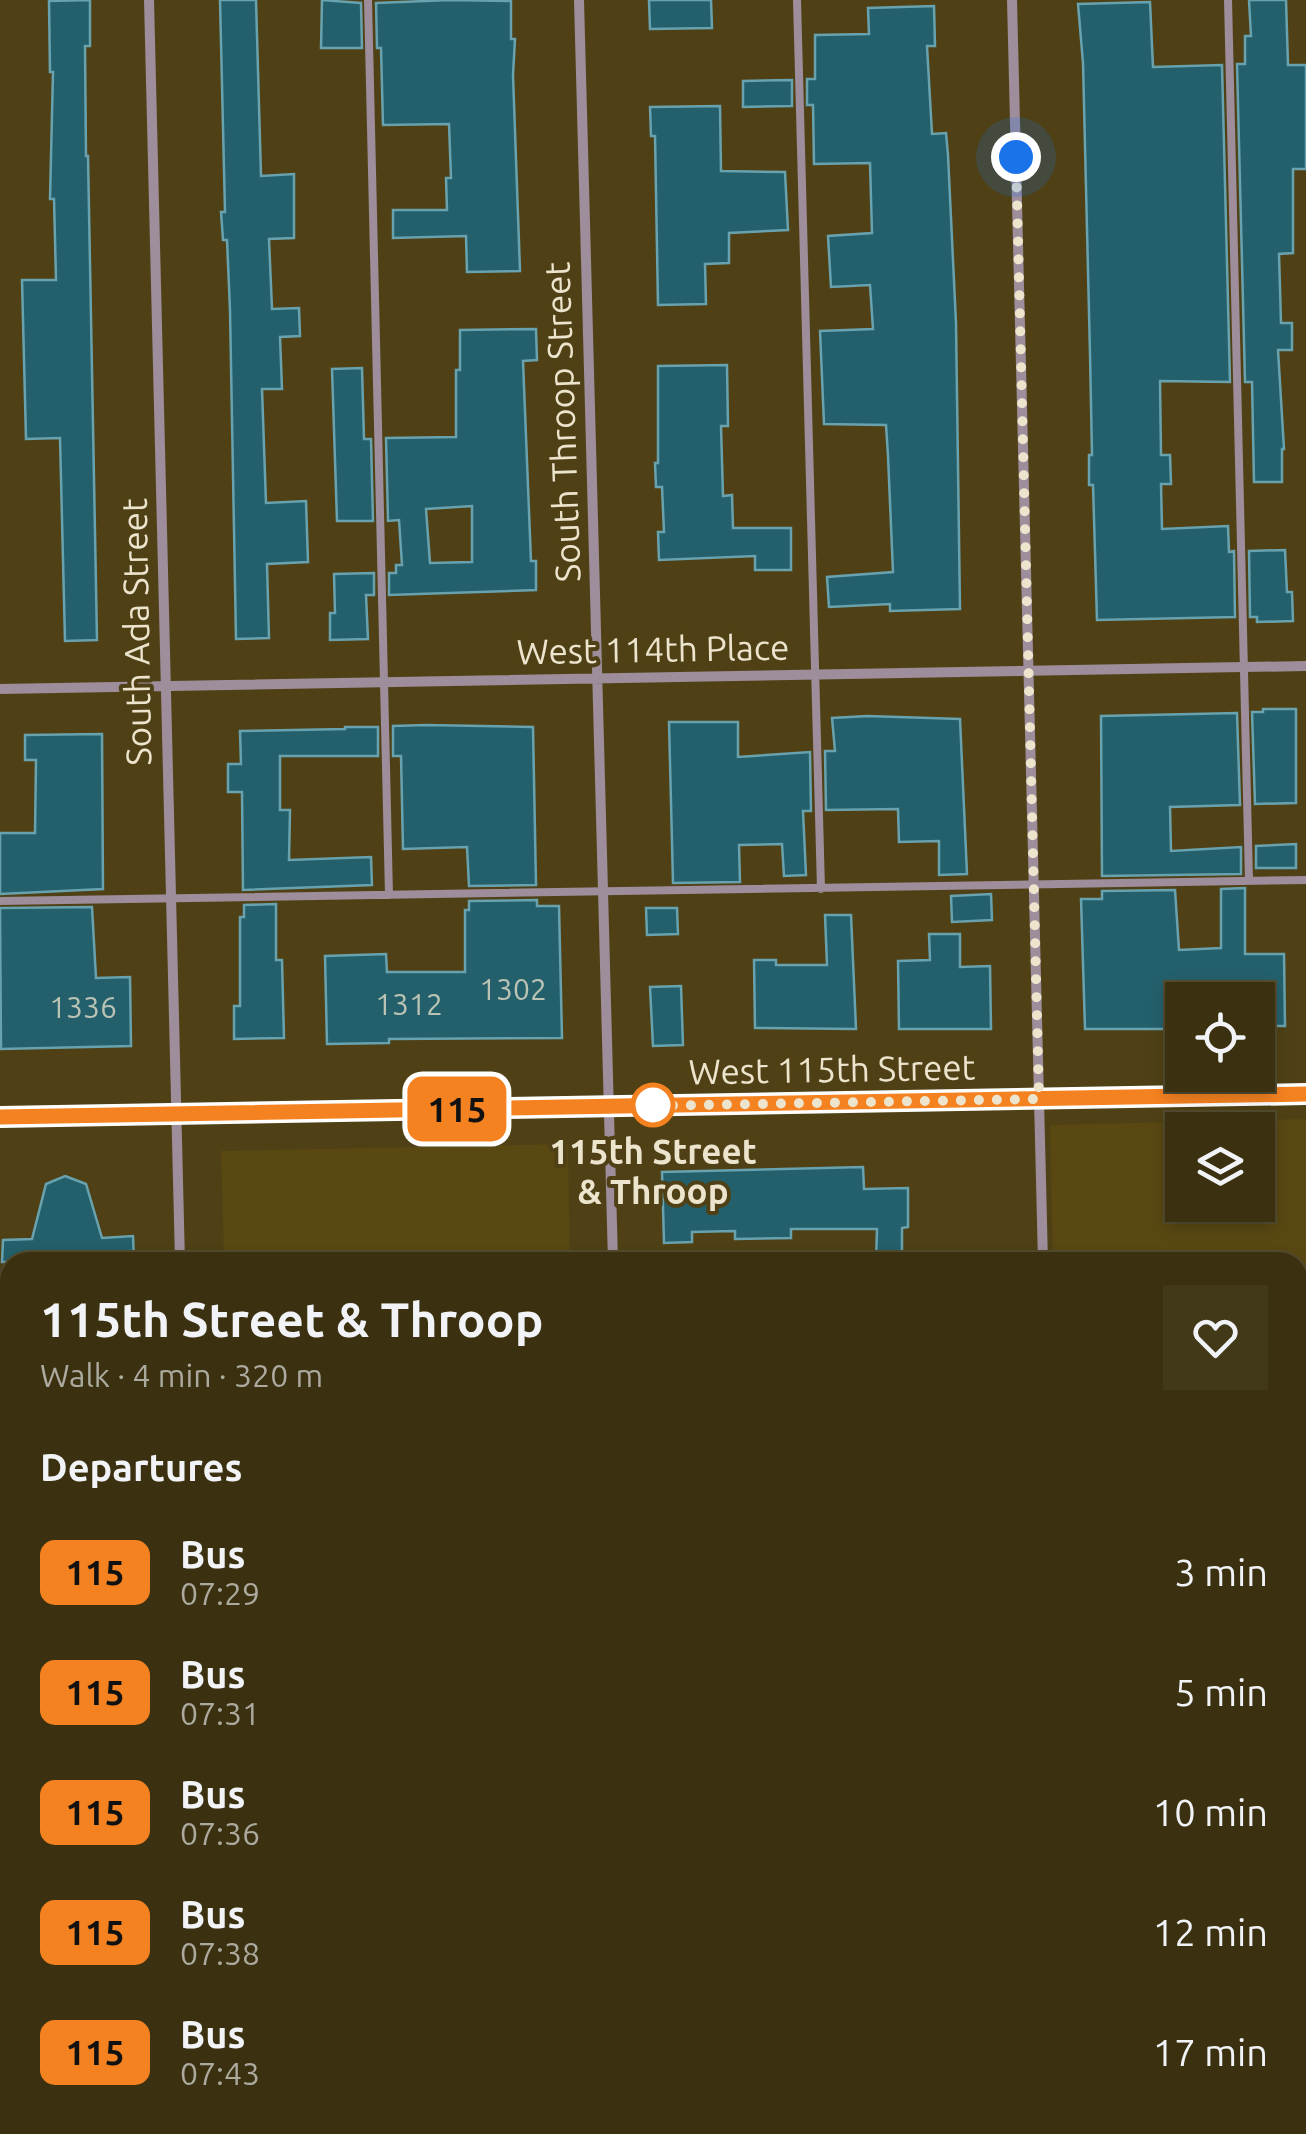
<!DOCTYPE html>
<html lang="en">
<head>
<meta charset="utf-8">
<style>
  :root { --surface:#3b3110; --page:#423919; --text:#f1f3f6; --muted:#aca99f; --line:#544c30 }
  body { margin:0; font-family:Ubuntu,sans-serif; background:var(--page); color:var(--text); height:100vh; display:flex; flex-direction:column; font-size:38px; white-space:nowrap }
  * { box-sizing:border-box; margin:0 }
  p { font-size:32px; color:var(--muted) }
  .icon { flex:none; width:55px; height:55px; fill:none; stroke:currentColor; stroke-width:2; stroke-linecap:round; stroke-linejoin:round }
  .map { position:relative; flex:1; overflow:hidden }
  .sheet { position:absolute; left:0px; top:1252px; width:1308px; height:882px; display:flex; flex-direction:column; background:var(--surface); border-radius:30px 30px 0 0; box-shadow:0 5px 15px #0003,0 0 0 2px var(--line) }
  .sheet>* { flex:none }
  .badge { padding:0 20px; border-radius:15px; font-size:35px; line-height:65px }
  .fabs { position:absolute; left:1165px; top:982px; display:grid; gap:20px }
  .fabs a { display:grid; place-items:center; width:110px; height:110px; border-radius:0px; background:var(--surface); box-shadow:0 5px 15px #0003,0 0 0 2px var(--line); font-size:50px }
  .you { position:absolute; width:50px; height:50px; margin:-25px; border:8px solid #fff; border-radius:50%; background:#1a73e8; box-shadow:0 0 0 15px #1a73e833 }
  .map>.badge { position:absolute; translate:-50% -50%; box-shadow:0 0 0 5px #fff }
  h2 { padding:0 40px; font-size:38px; line-height:90px }
  .round { display:grid; place-items:center; flex:none; width:105px; height:105px; border-radius:0px; background:var(--page) }
  .headline { display:flex; align-items:center; justify-content:space-between; height:170px; padding:0 40px }
  h1 { font-size:48px; font-weight:600; line-height:75px }
  ul { padding:0; list-style:none }
  li { display:flex; align-items:center; gap:30px; height:120px; padding:0 40px }
  li div { flex:1 }
  li b { display:block; font-size:38px }
  li em { font-style:normal }
  li .badge { min-width:110px; font-weight:700; text-align:center }
  .map>svg:first-child { display:block }
  .built { fill:#594812; fill-rule:evenodd }
  .building { fill:#24606b; stroke:#68a2ae; stroke-width:2.5; fill-rule:evenodd }
  .lines { fill:none; stroke-linecap:round; stroke-linejoin:round }
  .path { stroke:#9e9371; stroke-width:5; stroke-dasharray:2.5 8; stroke-linecap:butt }
  .lane { stroke:#9e8d9b; stroke-width:8 }
  .street { stroke:#9e8d9b; stroke-width:10 }
  .secondary { stroke:#d1b7cd; stroke-width:20 }
  .line-casing { stroke:#fff; stroke-width:22 }
  .line { stroke:#f58220; stroke-width:15 }
  .walk { stroke:#ece4cd; stroke-width:10; stroke-dasharray:0 18 }
  .stop-dot { fill:#fff; stroke:#f58220; stroke-width:5 }
  .labels { text-anchor:middle; stroke-width:8; stroke-linejoin:round; paint-order:stroke }
  .number-label { font-size:30px; fill:#bac3b4 }
  .street-label { font-size:35px; fill:#ece4cd; stroke:#4f4115 }
  .stop-label { font-size:35px; font-weight:bold; fill:#ece4cd; stroke:#4f4115 }
</style>
</head>
<body>
<div class="map">
<svg width="1306" height="2134" viewBox="0 0 1306 2134">
  <rect width="100%" height="100%" fill="#4f4115"/>
  <path class="built" d="M1306 1119V1492H1298V1262H1053L1050 1125ZM1182 1130H1258V1205H1182Z
    M568 1144 570 1262H224L221 1151Z"/>
  <path class="building" d="M90 0V46H85L86 156H88L97 640 65 641 60 438 26 439 22 280H56L54 199H50L53 72H50L49 1Z
    M220 0H256L261 176 294 174V238L269 239 272 309 299 308 300 336 280 337 282 389H262L266 503 306 501 308 562 267 564 269 638 236 639 230 310 227 240H223L221 212H225Z
    M322 0 361 3 362 48H321Z
    M450 0 511 1V39H515L513 75 520 271 467 272 466 236 393 238V210H447L446 178H451L449 124 383 125 381 48H377L376 3Z
    M649 0H711L712 28 650 29Z
    M1249 0H1286L1288 65H1306V169H1293V253L1279 254 1281 323H1292V350H1278L1284 449H1282V482H1254L1252 382H1245L1237 64H1245V36H1251Z
    M1150 2 1153 67 1222 65 1230 382 1160 381 1161 455H1170L1171 484H1161L1162 529 1228 526 1229 552 1234 551 1235 617 1097 620 1093 485H1089V455H1092L1090 354 1083 63 1078 4Z
    M934 6 935 46H927L932 134 946 133 948 155 956 323 960 609 890 611V604L829 607 827 577 893 572 888 456 886 425 824 424 820 331 873 329 870 285 831 287 828 236 872 233 870 163 814 164 813 105H807V79H815V35L869 34 868 8Z
    M792 80V106L743 107V81Z
    M720 106 721 171 785 172 788 230 729 233V263L705 264 706 304 658 305 655 136H651L650 107Z
    M536 329 537 360 523 361 531 561H536V590L389 595V573H396V565H402L399 520 388 521 386 438 456 437V370H460V330ZM472 506V562L430 563 426 509Z
    M727 365 728 426H721L723 496 732 495 733 528H791V570H755V556L659 560 658 532H664L662 487H656L655 463H658V366Z
    M362 368 364 439H371L373 521H337L332 369Z
    M1285 550 1287 592H1292L1293 621 1257 622V617H1250L1249 551Z
    M374 573V595H366L368 639 330 640V613H335L334 574Z
    M1263 709H1296V803L1255 804 1252 712H1263Z
    M1237 713 1240 805 1170 807 1171 851 1241 847V874L1102 876 1101 716Z
    M867 716 960 719 967 874 939 875V841L899 842 898 809 826 810 825 751H835L832 718Z
    M669 722H738V757L810 752 811 811H803L806 875 784 876 782 844 739 845 740 882 673 883Z
    M426 725 533 727 536 885 469 886 467 847 403 849 401 756H393V726Z
    M345 727H378V756H280V810H290L289 860 371 857 372 885 243 890 242 792H228V764H241L240 731 345 729Z
    M102 734 103 889 0 894V833H35L36 760H25V735Z
    M1296 844V868H1256V846Z
    M1245 888V954H1284L1285 1026H1259V1000H1180V1029H1085L1081 899H1102V891L1175 890 1179 950 1221 948V889Z
    M991 894 992 920 952 922 951 896Z
    M537 900V906H559L562 1038 389 1039V1043L327 1044 325 956 386 954 387 972H465V910H469V901Z
    M276 904V960H282L284 1038 234 1039V1006H240V917H244V905Z
    M92 907 96 978 130 977 131 1046 1 1049 0 908Z
    M646 908H677L678 934 647 935Z
    M825 915H851L856 1029 755 1028 754 960H776V965H827Z
    M929 934H960V967L990 966 991 1029H899L898 961 930 960Z
    M681 986 683 1045 653 1046 650 987Z
    M863 1167 864 1189 908 1188V1227L902 1228V1262H876L877 1229H791V1238L735 1239V1231L692 1232V1242L664 1243 662 1172Z
    M65 1176 86 1184 102 1238 133 1236 134 1262H2L3 1240 32 1239 46 1184Z"/>
  <g class="lines">
    <path class="path" d="M1252 1128 1273 1127"/>
    <path class="lane" d="M368 0 389 895
      M797 0 821 889
      M1228 0 1249 881
      M0 901 1306 880
      M0 1325H10
      M1298 1499 1306 1498
      M416 2125V2134
      M847 2125V2134"/>
    <path class="street" d="M149 0 180 1262
      M579 0 613 1262
      M1012 0 1043 1262
      M0 689 1306 666
      M1298 1952H1306
      M0 1975H10
      M201 2125V2134
      M633 2125V2134
      M1064 2125 1065 2134"/>
    <path class="secondary" d="M0 1117 1306 1094"/>
  </g>
  <g class="lines">
    <g class="line-casing">
      <path id="line" d="M0 1117 1306 1094"/>
    </g>
    <use href="#line" class="line"/>
    <path class="walk" d="M653 1105 645 1106 1039 1099 1016 157"/>
  </g>
  <circle class="stop-dot" cx="653" cy="1105" r="20"/>
  <g class="labels">
    <g class="number-label">
      <text x="513" y="1000">1302</text>
      <text x="409" y="1015">1312</text>
      <text x="83" y="1018">1336</text>
    </g>
    <g class="street-label">
      <text transform="translate(563 422) rotate(-92)" y="12">South Throop Street</text>
      <text transform="translate(137 632) rotate(-91)" y="12">South Ada Street</text>
      <text transform="translate(653 650) rotate(-1)" y="12">West 114th Place</text>
      <text transform="translate(832 1070) rotate(-1)" y="12">West 115th Street</text>
    </g>
    <g class="stop-label">
      <text x="653" y="1164">115th Street<tspan x="653" dy="40">&amp; Throop</tspan></text>
    </g>
  </g>
</svg>
<div class="fabs">
<a><svg class="icon" aria-label="locate" viewBox="0 0 24 24"><circle cx="12" cy="12" r="6"/><path d="M12 2v4M12 18v4M2 12h4M18 12h4"/></svg></a>
<a><svg class="icon" aria-label="layers" viewBox="0 0 24 24"><path d="M12 4l9 5-9 5-9-5zM3 14l9 5 9-5"/></svg></a>
</div>
<div class="you" style="left:1016px;top:157px"></div>
<b class="badge" style="left:457px;top:1109px;background:#f58220;color:#111">115</b>
<section class="sheet">
<div class="headline"><div><h1>115th Street &amp; Throop</h1><p>Walk · 4 min · 320 m</p></div><a class="round"><svg class="icon" aria-label="heart" viewBox="0 0 24 24"><path d="M12 20l-8-8c-3-5 5-10 8-4 3-6 11-1 8 4z"/></svg></a></div>
<h2>Departures</h2>
<ul>
<li><span class="badge" style="background:#f58220;color:#111">115</span><div><b>Bus</b><p>07:29</p></div><em>3 min</em></li>
<li><span class="badge" style="background:#f58220;color:#111">115</span><div><b>Bus</b><p>07:31</p></div><em>5 min</em></li>
<li><span class="badge" style="background:#f58220;color:#111">115</span><div><b>Bus</b><p>07:36</p></div><em>10 min</em></li>
<li><span class="badge" style="background:#f58220;color:#111">115</span><div><b>Bus</b><p>07:38</p></div><em>12 min</em></li>
<li><span class="badge" style="background:#f58220;color:#111">115</span><div><b>Bus</b><p>07:43</p></div><em>17 min</em></li>
</ul>
</section>
</div>
</body>
</html>
